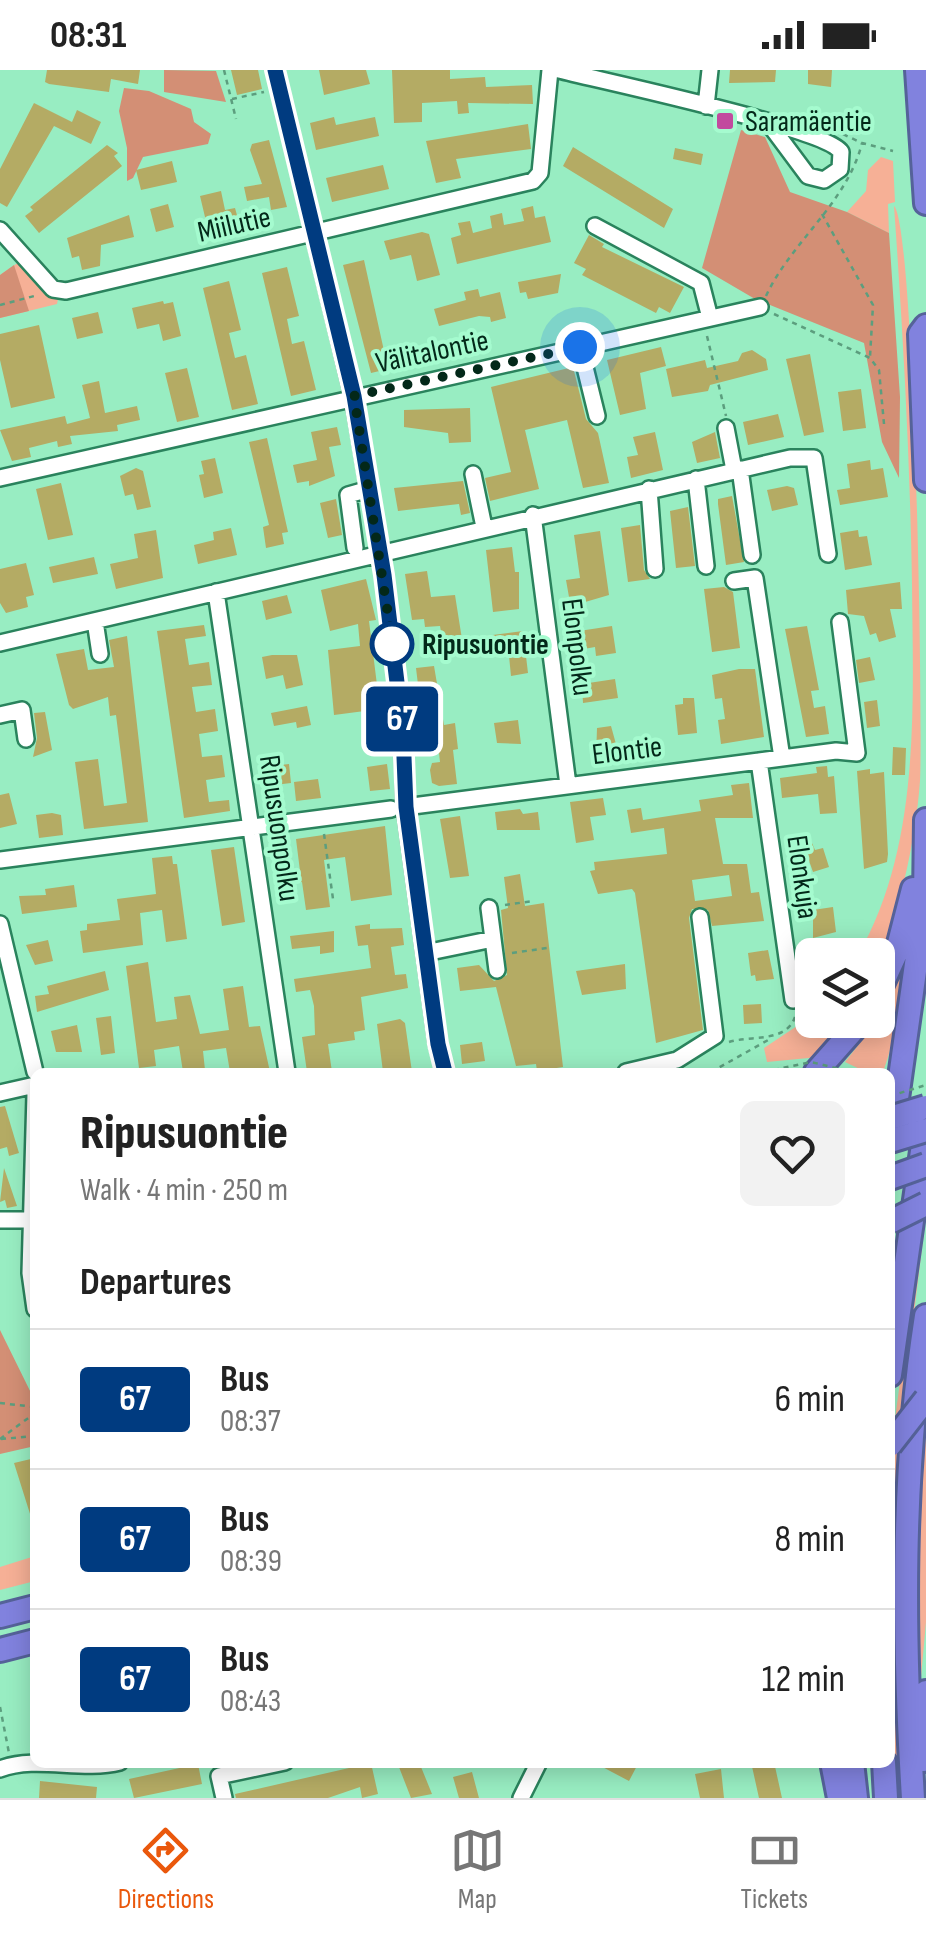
<!DOCTYPE html>
<html lang="en">
<head>
<meta charset="utf-8">
<style>
  :root { --surface:#fff; --page:#f2f2f2; --text:#222; --muted:#767676; --line:#e0e0e0; --accent:#ea580c }
  body { margin:0; font-family:"Sofia Sans Condensed",sans-serif; background:var(--page); color:var(--text); height:100vh; display:flex; flex-direction:column; font-size:38px; white-space:nowrap }
  * { box-sizing:border-box; margin:0 }
  p { font-size:32px; color:var(--muted) }
  .icon { flex:none; width:55px; height:55px; fill:none; stroke:currentColor; stroke-width:2; stroke-linecap:round; stroke-linejoin:round }
  .map { position:relative; flex:1; overflow:hidden }
  .side { position:absolute; left:30px; top:998px; width:865px; height:700px; display:flex; flex-direction:column; background:var(--surface); border-radius:15px; box-shadow:0 5px 25px #0003 }
  .side>* { flex:none }
  .badge { padding:0 20px; border-radius:8px; font-size:35px; line-height:65px }
  .fabs { position:absolute; left:795px; top:868px; display:grid; gap:20px }
  .fabs a { display:grid; place-items:center; width:100px; height:100px; border-radius:15px; background:var(--surface); box-shadow:0 5px 25px #0003; font-size:50px }
  .you { position:absolute; width:50px; height:50px; margin:-25px; border:8px solid #fff; border-radius:50%; background:#1a73e8; box-shadow:0 0 0 15px #1a73e833 }
  .map>.badge { position:absolute; translate:-50% -50%; box-shadow:0 0 0 5px #fff }
  h2 { padding:0 50px; font-size:38px; line-height:90px }
  .round { display:grid; place-items:center; flex:none; width:105px; height:105px; border-radius:15px; background:var(--page) }
  .overview { display:flex; align-items:center; justify-content:space-between; height:170px; padding:0 50px }
  h1 { font-size:48px; font-weight:800; line-height:75px }
  ul { padding:0; list-style:none }
  li { display:flex; align-items:center; gap:30px; height:140px; padding:0 50px; border-top:2px solid var(--line) }
  li div { flex:1 }
  li b { display:block; font-size:38px }
  li em { font-style:normal }
  li .badge { min-width:110px; font-weight:700; text-align:center }
  .status { display:flex; justify-content:space-between; align-items:center; height:70px; padding:0 50px; background:var(--surface); direction:ltr }
  .status svg { height:28px; fill:currentColor }
  .dock { display:flex; justify-content:space-around; align-items:center; height:140px; border-top:2px solid var(--line); background:var(--surface); font-size:28px; color:var(--muted) }
  .dock a { display:grid; justify-items:center; gap:5px }
  .dock .current { color:var(--accent) }
  .map>svg:first-child { display:block }
  .green { fill:#f6b096 }
  .forest { fill:#d38f75 }
  .building { fill:#b4ab64; fill-rule:evenodd }
  .lines { fill:none; stroke-linecap:round; stroke-linejoin:round }
  .minor-casing { stroke:#2a835d; stroke-width:20 }
  .highway-casing { stroke:#556299; stroke-width:28 }
  .path { stroke:#5c9e7e; stroke-width:2.5; stroke-dasharray:5 5; stroke-linecap:butt }
  .minor { stroke:#fff; stroke-width:15 }
  .highway { stroke:#8182de; stroke-width:22 }
  .highway-bridge-casing { stroke:#556299; stroke-width:28; stroke-linecap:butt }
  .path-bridge { stroke:#5c9e7e; stroke-width:2.5; stroke-dasharray:5 5; stroke-linecap:butt }
  .highway-bridge { stroke:#8182de; stroke-width:22 }
  .line-casing { stroke:#fff; stroke-width:22 }
  .line { stroke:#003b80; stroke-width:15 }
  .walk { stroke:#032819; stroke-width:10; stroke-dasharray:0 18 }
  .poi-dot { fill:#c24a9e; stroke:#a5fbcf; stroke-width:4 }
  .stop-dot { fill:#fff; stroke:#003b80; stroke-width:5 }
  .labels { text-anchor:middle; stroke-width:8; stroke-linejoin:round; paint-order:stroke }
  .poi-label { font-size:30px; fill:#032819; stroke:#a5fbcf; text-anchor:start }
  .street-label { font-size:30px; fill:#032819; stroke:#a5fbcf }
  .stop-label { font-size:30px; font-weight:bold; fill:#032819; stroke:#a5fbcf; text-anchor:start }
</style>
</head>
<body>
<div class="status"><b>08:31</b><svg viewBox="0 0 49 12"><path d="M0 12V9h3v3zM5 12V6h3v6zM10 12V3h3v9zM15 12V0h3v12zM26 1h20v11H26zM47 4h2v5h-2z"/></svg></div>
<div class="map">
<svg width="926" height="1728" viewBox="0 0 926 1728">
  <rect width="100%" height="100%" fill="#98edc2"/>
  <path class="green" d="M881 87 893 91 895 132 888 134 889 163 847 142 866 121 868 100Z
    M894 136C915 157 923 648 920 711 915 778 898 841 878 904V885H858C921 776 913 635 912 514 910 388 903 262 894 136Z
    M19 192 58 229 57 234 0 248V205Z
    M905 894C901 932 896 966 883 1002H866L845 992 878 950Z
    M812 946V950H850L819 987 767 992 764 978Z
    M926 1145 902 1342 895 1349 922 1147Z
    M926 1359V1552L920 1618 914 1535Z
    M899 1380 894 1576 903 1728H896L890 1643V1385Z
    M35 1486V1511L0 1520V1497Z"/>
  <path class="forest" d="M164 0 216 1 226 32 164 22Z
    M124 18 149 21 191 39 194 52 211 64 208 74 143 87 133 108 127 111V78L119 41Z
    M741 60 765 67 790 122 847 142 889 163 900 327 899 408 882 372 864 273 755 229 702 198Z
    M14 195 29 241 0 248V205Z
    M0 1260 35 1331V1376L0 1384Z"/>
  <path class="building" d="M47 0H140L138 14 111 9 109 22 49 14 45 12Z
    M231 0H258L262 19 237 25Z
    M319 0H366L370 14 324 25Z
    M392 0H450V9L485 7 486 17 532 15 533 34 468 33 469 43 458 44 457 31 422 33V52L394 53Z
    M730 0H776L775 12 729 13Z
    M808 0H832L831 17 808 14Z
    M34 33 72 52 77 40 101 52 91 74 54 56 7 137 0 133V99Z
    M334 47 336 55 375 47 379 66 316 80 310 53Z
    M528 54 531 79 456 89 461 108 436 113 426 71Z
    M269 70 287 137 271 140 269 127 247 131 244 117 262 114 250 80 252 74Z
    M107 75 118 83 114 86 122 96 39 163 25 146 33 140 30 137Z
    M573 77 673 139 664 158 563 96Z
    M675 78 703 84 701 95 673 89Z
    M172 91 177 112 141 120 136 100Z
    M383 95 389 119 332 132 326 108Z
    M221 121 225 140 235 138 240 156 210 168 200 126Z
    M168 134 174 157 156 162 150 139Z
    M533 136 535 148 545 146 551 172 457 194 451 168 461 165 458 153 470 151 473 163 492 158 490 146 502 143 504 155 524 151 521 139Z
    M129 145 134 167 101 175 100 196 82 200 79 186 72 188 67 168Z
    M422 162 429 164 440 205 417 211 411 185 390 190 384 171Z
    M589 165 604 174 602 177 684 217 670 243 659 237 656 243 582 205 586 199 574 193Z
    M364 190 388 299 371 303 343 195Z
    M287 197 299 246 287 249 292 274 304 271 316 320 291 326 262 203Z
    M561 204 558 223 528 229 526 222 520 223 518 212Z
    M229 211 241 260 229 263 235 288 246 285 258 334 232 340 203 218Z
    M478 219 480 227 500 222 506 248 491 252 490 247 479 246 439 256 434 239 466 230 464 222Z
    M163 231 164 234 173 232 181 266 163 271 159 254 137 259 132 238Z
    M98 242 103 263 77 269 72 248Z
    M39 255 55 328 11 338 0 290V264Z
    M661 277 666 296 640 303 646 339 620 345 607 290Z
    M752 280 766 289 768 300 710 315 708 321 672 327 666 299 705 290 707 298 738 291 742 283Z
    M810 284 824 362 804 366 786 289Z
    M573 297 586 349 598 363 609 413 583 418 567 350 525 360 539 419 490 431 485 408 511 402 491 317Z
    M187 298 199 347 177 352 165 303Z
    M99 311 105 343 137 336 140 350 117 355 118 361 70 366 72 374 58 377 57 371 29 378 31 387 12 391 0 360 65 346 67 354 90 348 82 315Z
    M861 319 866 358 843 361 838 322Z
    M470 338 471 372 449 373 448 363 404 357V340Z
    M778 344 784 367 748 375 743 352Z
    M337 357 341 375 329 377 335 406 309 416V411L297 413 293 395 317 390 311 362Z
    M655 362 663 400 631 408 627 387 638 385 633 367Z
    M715 362 720 388 697 393 692 372Z
    M267 368 288 462 282 463 284 474 266 478 263 457 269 455 249 372Z
    M215 388 223 423 204 428 199 405 204 404 201 391Z
    M870 390 871 400 883 398 888 427 840 435 837 420 850 418 847 394Z
    M136 398 143 401 151 437 137 440 133 424 125 426 120 406Z
    M463 411 470 443 461 445 459 434 398 441 394 418Z
    M61 413 73 465 48 470 36 419Z
    M787 416 794 418 798 435 772 441 767 420Z
    M732 426 744 492 726 495 718 434V429Z
    M336 429 342 465 328 468 320 433Z
    M688 437 695 496 676 498 670 441Z
    M640 455 644 500 650 509 628 512 621 458Z
    M231 458 237 485 198 494 194 475 214 470 213 462Z
    M156 460 163 508 116 519 110 494 138 488 134 464Z
    M858 460 859 467 867 466 872 495 845 500 840 463Z
    M600 461 609 525 575 535 579 561 612 556 616 583 596 586 595 577 567 582 562 528 569 527 566 510 580 508 574 465Z
    M512 477 515 502H519V539L493 542 486 480Z
    M94 487 98 504 53 513 49 497Z
    M26 493 34 525 26 527 28 537 6 543 0 533V499Z
    M427 501 431 527 455 525 464 582 445 585 440 556 425 557 424 549 412 550 405 504Z
    M366 509 376 550 369 551 380 639 334 645 328 580 360 576 358 554 330 561 321 520Z
    M900 512 902 539H890L896 567 879 572 876 563 870 565 864 546 848 544 846 520Z
    M724 517 733 522 740 578 712 582 704 519Z
    M287 525 292 543 266 550 262 531Z
    M204 555 206 566 185 569 189 595 209 592 212 615 192 617 196 642 215 639 218 661 199 664 202 687 222 685 225 707 206 710 209 732 229 730 230 741 184 748 157 561Z
    M807 556 819 620 811 621 814 638 825 636 829 664 806 667 785 559Z
    M523 561 528 603 511 606 508 576 487 578 485 566Z
    M127 566 148 752 84 759 75 692 98 689 104 736 127 733 116 645 110 646 108 627 73 639 69 635 56 584 84 579 88 600 114 597 109 570Z
    M272 585H297L303 615 286 619 283 605 266 609 262 587Z
    M870 587 875 610 859 613 856 590Z
    M434 596 444 655 455 653 458 679 453 680 457 714 439 716 432 713 430 700 432 693 440 692 437 666 426 622 419 623 416 598Z
    M739 599H755L764 667 721 674 718 650 725 649 722 628 715 629 712 605Z
    M615 609 618 628 583 633 582 614Z
    M683 628H694L697 663 678 665 675 635 683 634Z
    M877 630 880 656 867 658 864 632Z
    M307 636 311 655 297 658 296 652 274 656 271 643Z
    M45 642 52 680 33 687 37 668 34 643Z
    M518 650 521 674 497 673 494 653Z
    M611 656 619 685 596 689 597 658Z
    M893 677 906 678 905 705H892Z
    M289 694 291 713 266 716 264 697Z
    M387 694 390 719 370 721 367 697Z
    M827 696 828 707 834 706 837 743 820 744 818 724 782 728 780 708 817 703 816 697Z
    M870 699V704L884 702 888 784 887 792 864 799 857 701Z
    M318 709 321 728 296 731 294 712Z
    M749 713 753 748H715L723 794H747L751 823 759 822 764 851 712 856 708 840 692 839 689 848 703 960 656 973 635 823 632 819 598 824 590 801 595 800 594 792 667 784 664 758 631 763 627 740 641 738 643 750 701 741 699 730 733 725 731 715ZM729 805 732 826 695 831 692 810Z
    M9 723 17 754 0 758V725Z
    M603 728 606 745 590 747 594 770 576 773 570 732Z
    M520 739 523 744 538 742 540 760H497L495 742Z
    M52 743 61 745 63 765 39 768 36 745Z
    M460 746 469 806 450 808 440 749Z
    M385 756 392 825 351 831 345 787 324 790 330 837 306 840 302 812 280 815 278 804 300 801 296 769Z
    M812 773 815 780 823 778 829 797 813 802 807 785 800 788 797 778Z
    M234 777 245 852 222 856 211 780Z
    M172 786 173 794H177L187 869 166 872 162 840 140 843 143 875 83 883 80 861 87 860V854L120 850 117 829 156 824 152 788Z
    M520 804 525 836 544 833 563 997 537 1001 536 994 516 996 496 917 460 921 457 898 479 895 494 911 507 905 501 840 508 838 504 807Z
    M74 815 77 837 22 844 19 826 46 825 45 819Z
    M833 837 836 862 813 868V840Z
    M370 854V859L402 858 404 875 391 877 395 905 406 904 408 918 361 927 365 960 354 962 355 970 328 974 332 1002H307L302 967 315 965 314 936 310 920 296 922 294 909 371 898 368 875 358 876 355 856Z
    M334 861V882L320 884V876L292 879 290 866Z
    M48 870 53 891 35 895 26 875Z
    M768 880 774 909 756 911 755 905 751 906 748 883Z
    M148 892 156 952 177 949 174 927 190 925 200 964 229 960 223 919 243 916 249 957 260 956 270 1002H230L226 978 203 981 205 1000 183 1002 179 976 154 980 156 996 139 998 126 896Z
    M625 894 626 919 582 925 576 901Z
    M105 901 109 920 37 942 35 926 49 924 47 916Z
    M761 934 762 953 744 954 743 935Z
    M111 946 115 983 101 985 96 948Z
    M400 949 405 953 412 1002H383L377 954Z
    M77 955 82 982H56L51 961Z
    M482 972 485 991 462 994 460 975Z
    M5 1036 19 1083 9 1086 7 1077 0 1079V1037Z
    M4 1098 17 1136 7 1138 5 1130 0 1132Z
    M35 1388V1446L31 1447 14 1393Z
    M397 1692H419L432 1724 411 1728Z
    M593 1692H639L629 1711Z
    M751 1692H774L782 1728H759Z
    M371 1693 378 1724 362 1728 360 1717 328 1728H236L235 1724Z
    M198 1694 202 1714 134 1728 129 1709Z
    M721 1699 724 1728H700L695 1704Z
    M472 1702 479 1728H459L453 1707Z
    M40 1711 97 1717 96 1728H39Z"/>
  <g class="lines">
    <g class="minor-casing">
      <path id="minor" d="M275 0 353 326 384 505 403 662 405 737 437 973 445 1002
        M559 0C602 11 826 58 841 82L840 99 824 110 808 106 770 55
        M706 36 710 0
        M595 156 701 213 710 248
        M0 160 53 219 66 221 533 111 540 103 550 0
        M580 277 597 346
        M726 358 734 400
        M740 399 752 485
        M473 404 484 457
        M0 408 760 237
        M696 409 706 496
        M649 419 655 499
        M533 445 568 715
        M355 478 348 425 369 419
        M734 511 755 508 782 688
        M216 522 287 1002
        M95 551 100 584
        M0 573 790 388H814L828 484
        M0 645 22 640 26 669
        M759 691 793 930
        M405 737 836 681 857 683 840 552
        M0 790 391 739
        M489 838 497 900
        M0 854 35 1002
        M425 883 493 869
        M626 1002 677 990 715 966 700 847
        M0 1023 35 1015
        M35 1024 30 1203 35 1239
        M0 1150H32
        M0 1699C37 1685 81 1702 120 1692
        M224 1728 219 1706 285 1692
        M521 1728 539 1692"/>
    </g>
    <g class="highway-casing">
      <path id="highway" d="M917 0 926 133
        M926 256 920 264 926 410
        M878 923 897 881 913 819
        M816 1002 862 950
        M892 1064 925 830 926 750
        M890 1305 926 1053
        M0 1546 35 1537
        M0 1580 35 1571
        M924 1690 926 1622
        M832 1692 839 1728
        M852 1692 856 1728
        M884 1692 886 1728
        M913 1728C903 1566 901 1407 926 1246"/>
    </g>
    <path class="path" d="M224 0 236 49
      M232 29 264 22
      M834 60 862 73 893 81
      M822 144 873 235 870 287
      M766 226C791 172 847 133 862 73
      M0 235 38 225
      M774 244 870 288 879 300 884 354
      M707 266 726 346
      M324 764 333 829
      M505 835 533 831
      M512 883 547 878
      M729 972C752 965 786 973 795 947
      M711 1002 770 969
      M763 1002H764
      M0 1333 35 1337
      M0 1369 35 1343
      M1 1369 35 1366
      M0 1637 9 1683"/>
    <use href="#minor" class="minor"/>
    <use href="#highway" class="highway"/>
    <g class="highway-bridge-casing">
      <path id="highway-bridge" d="M890 1048 926 1037
        M890 1071 926 1060
        M890 1108 926 1095
        M890 1152 926 1134
        M890 1375 926 1329"/>
    </g>
    <path class="path-bridge" d="M764 1002 811 992 852 1002
      M890 1026 926 1015"/>
    <use href="#highway-bridge" class="highway-bridge"/>
  </g>
  <g class="lines">
    <g class="line-casing">
      <path id="line" d="M275 0 354 326 384 505 403 662 406 737 438 974 445 1002"/>
    </g>
    <use href="#line" class="line"/>
    <path class="walk" d="M392 574 394 583 354 326 580 277"/>
  </g>
  <rect class="poi-dot" x="715" y="41" width="20" height="20" rx="5"/>
  <circle class="stop-dot" cx="392" cy="574" r="20"/>
  <g class="labels">
    <g class="poi-label">
      <text x="745" y="61">Saramäentie</text>
    </g>
    <g class="street-label">
      <text transform="translate(234 154) rotate(-13)" y="10">Miilutie</text>
      <text transform="translate(432 281) rotate(-12)" y="10">Välitalontie</text>
      <text transform="translate(578 577) rotate(83)" y="10">Elonpolku</text>
      <text transform="translate(627 680) rotate(-7)" y="10">Elontie</text>
      <text transform="translate(280 758) rotate(82)" y="10">Ripusuonpolku</text>
      <text transform="translate(803 807) rotate(82)" y="10">Elonkuja</text>
    </g>
    <g class="stop-label">
      <text x="422" y="584">Ripusuontie</text>
    </g>
  </g>
</svg>
<div class="fabs">
<a><svg class="icon" aria-label="layers" viewBox="0 0 24 24"><path d="M12 4l9 5-9 5-9-5zM3 14l9 5 9-5"/></svg></a>
</div>
<div class="you" style="left:580px;top:277px"></div>
<b class="badge" style="left:402px;top:649px;background:#003b80;color:#fff">67</b>
<section class="side">
<div class="overview"><div><h1>Ripusuontie</h1><p>Walk · 4 min · 250 m</p></div><a class="round"><svg class="icon" aria-label="heart" viewBox="0 0 24 24"><path d="M12 20l-8-8c-3-5 5-10 8-4 3-6 11-1 8 4z"/></svg></a></div>
<h2>Departures</h2>
<ul>
<li><span class="badge" style="background:#003b80;color:#fff">67</span><div><b>Bus</b><p>08:37</p></div><em>6 min</em></li>
<li><span class="badge" style="background:#003b80;color:#fff">67</span><div><b>Bus</b><p>08:39</p></div><em>8 min</em></li>
<li><span class="badge" style="background:#003b80;color:#fff">67</span><div><b>Bus</b><p>08:43</p></div><em>12 min</em></li>
</ul>
</section>
</div>
<nav class="dock">
<a class="current"><svg class="icon" aria-label="directions" viewBox="0 0 24 24"><path d="M12 3l9 9-9 9-9-9zM9 14v-3h6M13 9l2 2-2 2"/></svg>Directions</a>
<a><svg class="icon" aria-label="map" viewBox="0 0 24 24"><path d="M3 6l6-2 6 2 6-2v14l-6 2-6-2-6 2zM9 4v14M15 6v14"/></svg>Map</a>
<a><svg class="icon" aria-label="tickets" viewBox="0 0 24 24"><path d="M3 7h18v10H3zM15 7v10"/></svg>Tickets</a>
</nav>
</body>
</html>
